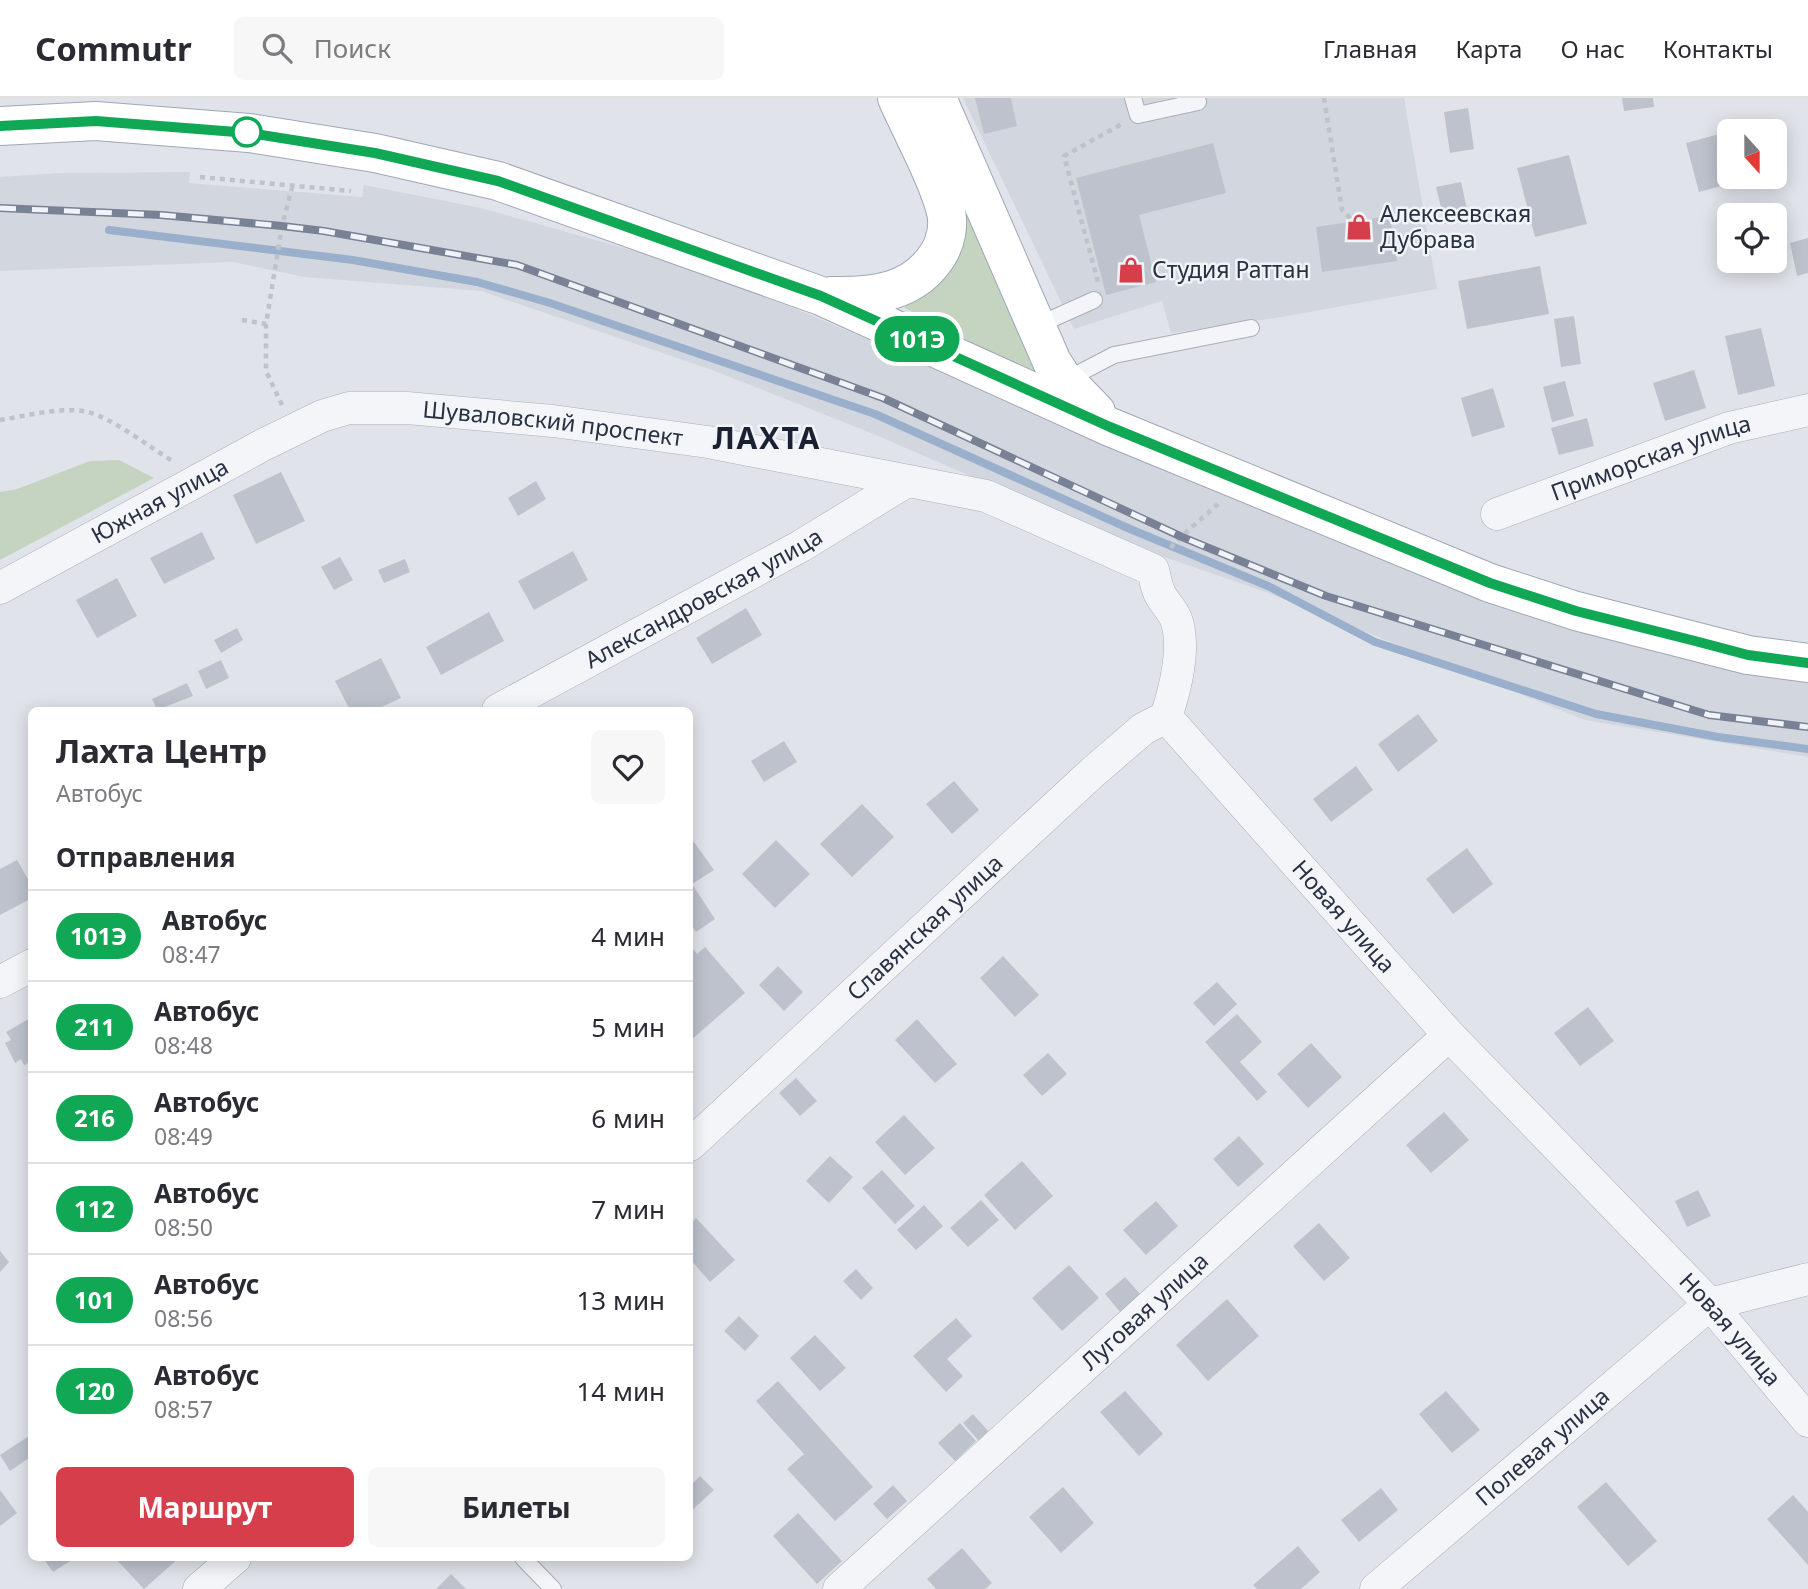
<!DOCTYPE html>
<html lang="ru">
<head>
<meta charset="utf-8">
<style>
  :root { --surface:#fff; --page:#f7f7f7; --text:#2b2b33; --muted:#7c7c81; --line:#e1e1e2; --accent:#d63e4b }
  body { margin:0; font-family:"Noto Sans",sans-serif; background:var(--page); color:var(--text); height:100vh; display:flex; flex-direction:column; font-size:26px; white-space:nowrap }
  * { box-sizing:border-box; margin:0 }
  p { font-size:23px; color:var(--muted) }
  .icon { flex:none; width:38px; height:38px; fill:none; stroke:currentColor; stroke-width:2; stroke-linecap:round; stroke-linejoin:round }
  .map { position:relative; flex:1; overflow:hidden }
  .panel { position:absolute; left:28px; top:609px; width:665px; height:854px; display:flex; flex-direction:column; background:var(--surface); border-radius:10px; box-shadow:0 4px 18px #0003 }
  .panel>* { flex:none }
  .badge { padding:0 14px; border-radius:23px; font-size:24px; line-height:46px }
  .needle { width:46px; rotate:159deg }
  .controls { position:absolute; left:1717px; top:21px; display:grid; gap:14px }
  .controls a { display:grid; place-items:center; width:70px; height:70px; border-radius:10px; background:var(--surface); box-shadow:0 4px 18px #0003; font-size:35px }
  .map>.badge { position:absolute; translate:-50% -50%; box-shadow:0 0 0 4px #fff }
  h2 { padding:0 28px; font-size:26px; line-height:63px }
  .round { display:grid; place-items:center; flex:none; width:74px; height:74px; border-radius:10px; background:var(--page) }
  .head { display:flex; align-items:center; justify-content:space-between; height:119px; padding:0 28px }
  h1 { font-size:33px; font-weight:700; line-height:52px }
  .cta { display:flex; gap:14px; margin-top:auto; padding:14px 28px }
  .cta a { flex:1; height:80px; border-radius:10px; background:var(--accent); color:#fff; font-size:28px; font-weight:700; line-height:80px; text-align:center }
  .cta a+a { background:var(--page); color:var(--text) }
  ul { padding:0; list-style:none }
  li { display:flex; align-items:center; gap:21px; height:91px; padding:0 28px; border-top:2px solid var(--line) }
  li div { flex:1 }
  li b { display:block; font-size:26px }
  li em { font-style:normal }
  li .badge { min-width:77px; font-weight:700; text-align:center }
  header { display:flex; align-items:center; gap:42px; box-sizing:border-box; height:98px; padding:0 35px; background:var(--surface); border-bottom:2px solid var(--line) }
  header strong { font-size:33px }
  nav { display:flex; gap:38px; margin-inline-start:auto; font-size:24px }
  .search { width:490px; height:63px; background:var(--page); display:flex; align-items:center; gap:18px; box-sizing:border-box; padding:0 24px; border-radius:10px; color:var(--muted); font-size:26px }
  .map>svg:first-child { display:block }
  .built { fill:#d2d6df }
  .green { fill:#c5d4c1 }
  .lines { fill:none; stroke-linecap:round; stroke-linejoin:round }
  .stream { stroke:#99afcc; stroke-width:8 }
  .building { fill:#bdc2cd }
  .service-casing { stroke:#a9aeb8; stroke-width:18 }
  .minor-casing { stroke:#a9aeb8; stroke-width:33 }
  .primary-casing { stroke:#9fa7b7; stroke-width:40 }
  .path { stroke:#bec2c9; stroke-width:4.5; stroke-dasharray:5 5; stroke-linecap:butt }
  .service { stroke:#f3f5f8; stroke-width:16 }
  .minor { stroke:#f3f5f8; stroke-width:32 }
  .primary { stroke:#fff; stroke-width:38 }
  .rail-casing { stroke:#798195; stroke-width:8 }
  .rail { stroke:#f0f3f7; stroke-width:5; stroke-dasharray:16; stroke-linecap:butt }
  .line-casing { stroke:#fff; stroke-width:16 }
  .line { stroke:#10a855; stroke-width:10 }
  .stop-dot { fill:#fff; stroke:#10a855; stroke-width:3.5 }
  .labels { text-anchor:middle; stroke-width:5; stroke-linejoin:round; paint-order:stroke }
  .poi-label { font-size:23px; fill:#283043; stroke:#f0f3f7; text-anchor:start }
  .street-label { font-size:23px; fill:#283043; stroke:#f0f3f7 }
  .district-label { font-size:30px; font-weight:bold; letter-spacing:2px; fill:#1a2133; stroke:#f0f3f7 }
</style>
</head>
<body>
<header>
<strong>Commutr</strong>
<div class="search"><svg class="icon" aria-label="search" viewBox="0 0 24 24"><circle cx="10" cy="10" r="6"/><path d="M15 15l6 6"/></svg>Поиск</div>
<nav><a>Главная</a><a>Карта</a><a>О нас</a><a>Контакты</a></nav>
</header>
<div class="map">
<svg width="1808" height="1491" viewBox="0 0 1808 1491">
  <rect width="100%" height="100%" fill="#e0e4ea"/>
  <path class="built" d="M963 0H1404L1437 191 1276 220 1171 235 1162 203 1074 231Z
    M190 74 189 85 362 99 364 87 481 110 667 162 801 213 1144 359 1808 578V659L1585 622 1263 493 1135 449 871 335 712 272 481 193 304 179 233 164 0 173V79L60 75Z"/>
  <path class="green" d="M959 81 1042 273 1037 280 905 210 906 205 924 196 941 184 950 170Z
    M119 362 154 380 0 462V394L17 391 90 363Z"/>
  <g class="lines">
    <path class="stream" d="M109 132 353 162 477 184 550 205 875 316 1130 431 1268 488 1375 544 1596 616 1718 639 1808 651"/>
  </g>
  <path class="building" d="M975 0H1011L1017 28 984 36Z
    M1622 0H1653L1654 9 1624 13Z
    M1468 10 1474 51 1450 55 1444 14Z
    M1723 35 1729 57V79H1735L1736 84 1699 94 1686 45Z
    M1213 45 1226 95 1139 117 1156 184 1106 197 1076 80Z
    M1569 57 1587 126 1535 139 1517 70Z
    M1461 84 1469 120 1445 126 1436 89Z
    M1390 118 1397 163 1322 174 1316 129Z
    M1808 140V175L1797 178 1790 145Z
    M1540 168 1549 216 1467 231 1458 183Z
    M1574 218 1581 266 1561 269 1554 221Z
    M1761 230 1775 288 1738 297 1725 238Z
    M1694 272 1706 310 1665 323 1653 285Z
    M1565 283 1574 318 1552 324 1543 289Z
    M1493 290 1505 329 1472 339 1461 300Z
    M1587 320 1594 348 1559 357 1551 330Z
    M281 374 305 423 256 446 233 397Z
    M536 383 546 401 518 418 508 400Z
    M202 434 215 461 164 486 150 460Z
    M573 453 588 482 534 512 518 483Z
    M340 459 353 482 334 492 321 469Z
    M405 461 410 474 384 485 378 472Z
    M117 480 137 518 97 540 76 502Z
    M746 510 762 537 712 566 696 540Z
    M489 514 504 543 441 577 426 549Z
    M237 530 243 542 221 555 214 542Z
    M381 560 401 600 375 612H350L335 583Z
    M221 562 229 580 206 591 198 573Z
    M187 585 193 598 157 612 152 601Z
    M1418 616 1438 643 1398 674 1378 646Z
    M784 643 797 664 764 684 751 663Z
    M1356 668 1373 692 1331 724 1313 701Z
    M954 683 979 712 952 736 926 706Z
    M862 706 894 739 852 779 820 746Z
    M776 742 810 776 775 810 742 776Z
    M694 744 714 772 692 786 715 821 696 834 690 825V747Z
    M1467 750 1493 786 1453 816 1426 781Z
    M17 762 32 788V800L0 817V771Z
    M690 847 697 856 705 849 745 895 690 943Z
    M1003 858 1039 897 1015 919 980 880Z
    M778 868 803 894 784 913 759 887Z
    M1217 884 1237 906 1214 928 1193 905Z
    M1588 909 1614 943 1580 968 1554 935Z
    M1237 916 1262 944 1240 964 1267 994 1257 1003 1205 944Z
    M32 919V963L24 967 21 961 15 965 5 945 11 942 6 934Z
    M917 921 957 966 935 985 895 942Z
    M1311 945 1342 979 1308 1010 1277 976Z
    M1048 955 1067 976 1042 998 1023 977Z
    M796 980 817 1003 800 1018 779 995Z
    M1444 1014 1469 1042 1431 1075 1406 1047Z
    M904 1017 935 1050 905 1077 875 1044Z
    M1239 1038 1264 1066 1238 1089 1213 1061Z
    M830 1058 853 1079 829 1105 806 1083Z
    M1022 1063 1053 1098 1015 1132 984 1097Z
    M882 1072 915 1108 895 1126 862 1090Z
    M1698 1092 1711 1118 1687 1129 1675 1103Z
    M981 1102 999 1122 968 1149 950 1130Z
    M1156 1103 1178 1128 1146 1157 1123 1132Z
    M924 1107 943 1128 916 1152 897 1132Z
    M696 1120 735 1162 710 1184 690 1161V1127Z
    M1319 1125 1350 1160 1324 1183 1293 1148Z
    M0 1153 9 1164 0 1174Z
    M1069 1167 1099 1200 1062 1233 1032 1200Z
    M856 1171 873 1190 861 1202 843 1183Z
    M1125 1179 1141 1197 1121 1215 1105 1196Z
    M1227 1201 1259 1238 1208 1283 1176 1247Z
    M739 1218 759 1238 745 1253 724 1233Z
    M956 1220 972 1238 947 1261 963 1278 946 1294 913 1258Z
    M815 1237 846 1270 820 1293 790 1260Z
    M778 1283 873 1389 835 1423 787 1371 804 1356 756 1303Z
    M1125 1293 1163 1336 1139 1358 1100 1314Z
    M1446 1293 1480 1332 1452 1355 1419 1316Z
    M973 1316 989 1334 979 1343 963 1325Z
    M960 1325 976 1343 955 1363 938 1345Z
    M32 1336V1358L10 1373 0 1357Z
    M700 1378 714 1392 690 1414V1388Z
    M1606 1384 1657 1443 1628 1468 1577 1409Z
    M893 1387 907 1403 887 1421 873 1406Z
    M1063 1389 1094 1425 1061 1455 1029 1419Z
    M1381 1390 1398 1412 1359 1444 1341 1422Z
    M0 1392 17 1415 0 1428Z
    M1793 1397 1808 1414V1467L1767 1421Z
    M798 1415 842 1463 817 1486 773 1438Z
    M1298 1448 1320 1474 1301 1491H1257L1253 1487Z
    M962 1450 992 1485 985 1491H936L927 1481Z
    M43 1460H75L53 1474Z
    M115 1460H179L144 1491Z
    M451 1476 466 1491H436Z"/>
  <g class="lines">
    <g class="service-casing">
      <path id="service" d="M1133 0 1138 17 1198 4
        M1036 228 1094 202
        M1066 282 1114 257 1251 230
        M523 1460 553 1491"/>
    </g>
    <g class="minor-casing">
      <g id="minor">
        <path id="s1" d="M1497 416 1729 330 1808 312"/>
        <path id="s2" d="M0 490 261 348 322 318 349 310H407L553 323 708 344 986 398 1153 472C1155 479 1156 487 1159 494 1163 504 1172 511 1176 521 1186 549 1175 592 1166 619L1449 937 1710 1206 1808 1323"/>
        <path id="s3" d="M498 612 801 448 907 383"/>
        <path d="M0 884 32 867"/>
        <path id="s4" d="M690 1047 1093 674 1143 631 1166 619"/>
        <path d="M199 1491 235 1460"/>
        <path id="s5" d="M839 1491 1449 937"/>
        <path id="s6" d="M1376 1491 1710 1206 1808 1181"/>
      </g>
    </g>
    <g class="primary-casing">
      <path id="primary" d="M937 0 1052 264 1061 278 1096 314
        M0 28 96 23 249 35 375 55 498 83 821 198 1110 329 1490 485 1576 513 1748 557 1808 565
        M831 198C873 199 915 195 939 155 946 143 949 127 946 114 938 81 911 32 897 0"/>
    </g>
    <path class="path" d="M1324 0 1342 112 1354 124
      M200 79 351 93
      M1098 184 1064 58 1122 26
      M242 222 266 226
      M282 307 266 273V226L282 128 293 86
      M0 322C27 318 61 308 88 314 112 320 151 350 174 364
      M1171 450 1174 445 1218 406"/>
    <use href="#service" class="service"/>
    <use href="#minor" class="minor"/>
    <use href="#primary" class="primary"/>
    <g class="rail-casing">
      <path id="rail" d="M0 110 161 117 282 128 324 133 517 167 883 300 1182 439 1326 498 1709 617 1808 629"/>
    </g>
    <use href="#rail" class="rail"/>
  </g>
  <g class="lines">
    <g class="line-casing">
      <path id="line" d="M0 28 96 23 249 35 375 55 498 83 821 198 1110 329 1490 485 1576 513 1699 544 1748 557 1808 565"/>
    </g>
    <use href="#line" class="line"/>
  </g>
  <defs>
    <g id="shop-bare" transform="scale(2.1)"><path d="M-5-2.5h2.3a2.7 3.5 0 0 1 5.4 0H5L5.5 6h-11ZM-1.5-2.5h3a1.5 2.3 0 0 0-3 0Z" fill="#d63e4b" stroke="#f0f3f7" stroke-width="2.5" paint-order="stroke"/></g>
  </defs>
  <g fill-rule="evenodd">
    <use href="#shop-bare" x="1359" y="129"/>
    <use href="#shop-bare" x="1131" y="172"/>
  </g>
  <circle class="stop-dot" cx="247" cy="34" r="14"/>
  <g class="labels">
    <g class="poi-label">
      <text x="1380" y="124">Алексеевская<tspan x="1380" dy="26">Дубрава</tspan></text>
      <text x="1152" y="180">Студия Раттан</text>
    </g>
    <g class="street-label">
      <text dy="8" stroke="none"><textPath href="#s2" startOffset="598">Шуваловский проспект</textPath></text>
      <text dy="8" stroke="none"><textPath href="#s1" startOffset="164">Приморская улица</textPath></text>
      <text dy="8" stroke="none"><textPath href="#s2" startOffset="182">Южная улица</textPath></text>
      <text dy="8" stroke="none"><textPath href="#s3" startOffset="234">Александровская улица</textPath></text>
      <text dy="8" stroke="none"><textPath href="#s2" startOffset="1642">Новая улица</textPath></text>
      <text dy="8" stroke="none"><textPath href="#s4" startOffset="320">Славянская улица</textPath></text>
      <text dy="8" stroke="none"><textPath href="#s5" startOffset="413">Луговая улица</textPath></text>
      <text dy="8" stroke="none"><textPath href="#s2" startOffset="2208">Новая улица</textPath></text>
      <text dy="8" stroke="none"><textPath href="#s6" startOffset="219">Полевая улица</textPath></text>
    </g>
    <g class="district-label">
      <text x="767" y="351">ЛАХТА</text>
    </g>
  </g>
</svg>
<div class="controls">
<a><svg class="needle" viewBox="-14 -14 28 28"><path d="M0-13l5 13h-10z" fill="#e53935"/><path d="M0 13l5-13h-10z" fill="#7c7c81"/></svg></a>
<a><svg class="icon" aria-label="locate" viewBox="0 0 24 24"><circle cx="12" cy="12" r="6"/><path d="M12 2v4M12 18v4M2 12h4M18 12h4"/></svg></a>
</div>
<b class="badge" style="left:917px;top:241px;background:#10a855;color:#fff">101Э</b>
<section class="panel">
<div class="head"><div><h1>Лахта Центр</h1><p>Автобус</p></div><a class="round"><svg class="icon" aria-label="heart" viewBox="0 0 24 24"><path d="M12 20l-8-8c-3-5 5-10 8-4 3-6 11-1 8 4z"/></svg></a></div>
<h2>Отправления</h2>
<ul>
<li><span class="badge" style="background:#10a855;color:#fff">101Э</span><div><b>Автобус</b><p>08:47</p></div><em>4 мин</em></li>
<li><span class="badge" style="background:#10a855;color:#fff">211</span><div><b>Автобус</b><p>08:48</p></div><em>5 мин</em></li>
<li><span class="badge" style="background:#10a855;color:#fff">216</span><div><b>Автобус</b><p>08:49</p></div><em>6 мин</em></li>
<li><span class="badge" style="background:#10a855;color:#fff">112</span><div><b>Автобус</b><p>08:50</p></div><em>7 мин</em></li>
<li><span class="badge" style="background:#10a855;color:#fff">101</span><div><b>Автобус</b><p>08:56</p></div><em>13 мин</em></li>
<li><span class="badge" style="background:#10a855;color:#fff">120</span><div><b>Автобус</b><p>08:57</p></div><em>14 мин</em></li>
</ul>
<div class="cta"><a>Маршрут</a><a>Билеты</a></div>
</section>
</div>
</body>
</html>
